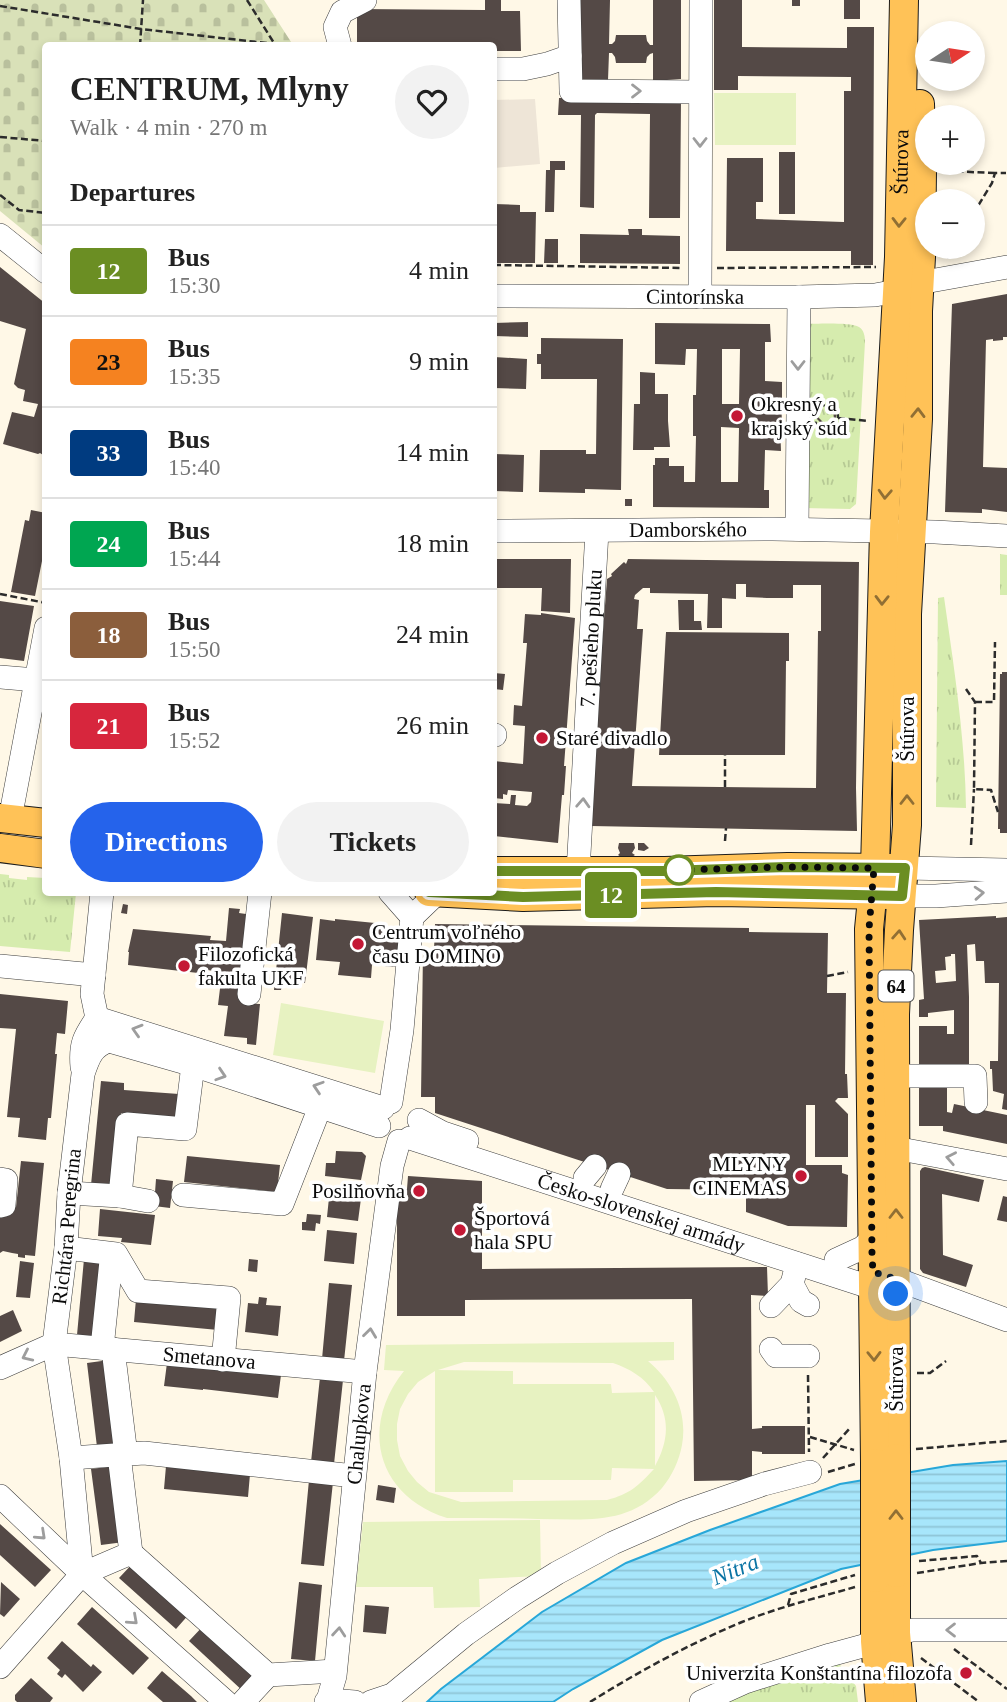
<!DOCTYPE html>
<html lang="en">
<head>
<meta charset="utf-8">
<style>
  :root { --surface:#fff; --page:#f2f2f2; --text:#222; --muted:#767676; --line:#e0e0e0; --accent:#2563eb }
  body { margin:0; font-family:"Times New Roman",serif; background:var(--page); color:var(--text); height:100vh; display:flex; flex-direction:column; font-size:26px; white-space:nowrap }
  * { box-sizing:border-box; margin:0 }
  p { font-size:23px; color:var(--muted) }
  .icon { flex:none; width:38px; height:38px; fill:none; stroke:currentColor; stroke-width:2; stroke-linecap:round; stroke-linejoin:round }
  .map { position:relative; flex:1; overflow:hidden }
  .sheet { position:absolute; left:42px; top:42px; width:455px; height:854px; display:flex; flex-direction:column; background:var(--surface); border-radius:7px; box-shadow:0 4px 10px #0003 }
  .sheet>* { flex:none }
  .badge { padding:0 14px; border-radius:5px; font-size:24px; line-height:46px }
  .needle { width:46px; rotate:78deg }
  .buttons { position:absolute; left:915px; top:21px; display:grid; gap:14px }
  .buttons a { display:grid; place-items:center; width:70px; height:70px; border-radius:50%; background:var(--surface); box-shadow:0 4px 10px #0003; font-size:35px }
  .you { position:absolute; width:35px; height:35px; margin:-18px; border:5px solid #fff; border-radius:50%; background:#1a73e8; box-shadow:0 0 0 10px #1a73e833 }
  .map>.badge { position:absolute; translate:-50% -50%; box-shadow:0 0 0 4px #fff }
  h2 { padding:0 28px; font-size:26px; line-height:63px }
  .round { display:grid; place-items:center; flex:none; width:74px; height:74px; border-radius:37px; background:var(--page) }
  .summary { display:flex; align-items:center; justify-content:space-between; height:119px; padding:0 28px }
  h1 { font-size:33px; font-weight:700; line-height:52px }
  .primary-button { display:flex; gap:14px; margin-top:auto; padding:14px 28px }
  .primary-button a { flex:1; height:80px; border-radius:42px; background:var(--accent); color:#fff; font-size:28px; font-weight:700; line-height:80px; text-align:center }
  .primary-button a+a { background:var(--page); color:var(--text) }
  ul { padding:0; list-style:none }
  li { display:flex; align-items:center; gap:21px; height:91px; padding:0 28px; border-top:2px solid var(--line) }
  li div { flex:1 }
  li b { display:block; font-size:26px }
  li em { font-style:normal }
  li .badge { min-width:77px; font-weight:700; text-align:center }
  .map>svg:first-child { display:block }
  .grass { fill:url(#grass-tufts) }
  .cemetery { fill:url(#cemetery-stones) }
  .pitch { fill:#e7f2c1; fill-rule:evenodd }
  .plaza { fill:#eee5d7 }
  .water { fill:url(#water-rules); stroke:#28a7d8; stroke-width:2 }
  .building { fill:#544946; fill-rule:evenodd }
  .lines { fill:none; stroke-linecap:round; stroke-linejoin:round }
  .minor-casing { stroke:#3d3d3d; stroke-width:24 }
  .major-casing { stroke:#1b1b1b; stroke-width:30 }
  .path { stroke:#2c2c2c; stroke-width:2.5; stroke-dasharray:7 3.5; stroke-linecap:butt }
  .minor { stroke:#fff; stroke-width:23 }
  .major { stroke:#ffc257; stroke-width:28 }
  .major-bridge-casing { stroke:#1b1b1b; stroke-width:30; stroke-linecap:butt }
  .major-bridge { stroke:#ffc257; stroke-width:28 }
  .oneway { stroke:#9d9d9d }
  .oneway2 { stroke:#916f34 }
  .line-casing { stroke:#fff; stroke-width:16 }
  .line { stroke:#6b8e23; stroke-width:10 }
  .walk { stroke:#0a0a0a; stroke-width:7; stroke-dasharray:0 12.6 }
  .poi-dot { fill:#c41835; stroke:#fff; stroke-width:2.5 }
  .stop-dot { fill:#fff; stroke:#6b8e23; stroke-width:3.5 }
  .labels { text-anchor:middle; stroke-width:7; stroke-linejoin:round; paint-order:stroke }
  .shield { fill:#fff; stroke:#545454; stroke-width:2 }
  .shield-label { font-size:19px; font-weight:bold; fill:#0a0a0a }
  .street-label { font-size:21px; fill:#0a0a0a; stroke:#fff }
  .poi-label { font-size:21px; fill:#0a0a0a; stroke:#fff; text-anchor:start }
  .water-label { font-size:23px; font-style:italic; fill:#0b74a4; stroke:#fff }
</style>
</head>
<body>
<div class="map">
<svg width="1007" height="1702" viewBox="0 0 1007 1702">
  <defs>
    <pattern id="grass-tufts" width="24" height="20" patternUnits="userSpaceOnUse" patternTransform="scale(1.75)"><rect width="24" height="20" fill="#d6ecae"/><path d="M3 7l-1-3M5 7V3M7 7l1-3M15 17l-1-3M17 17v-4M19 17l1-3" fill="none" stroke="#b6c994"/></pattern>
    <pattern id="cemetery-stones" width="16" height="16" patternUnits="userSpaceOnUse" patternTransform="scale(1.75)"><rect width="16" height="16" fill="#d9e1b8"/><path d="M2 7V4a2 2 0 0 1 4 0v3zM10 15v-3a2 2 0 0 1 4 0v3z" fill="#b9c09d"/></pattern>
    <pattern id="water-rules" width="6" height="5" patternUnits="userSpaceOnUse" patternTransform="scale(1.75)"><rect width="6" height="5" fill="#a7e6fb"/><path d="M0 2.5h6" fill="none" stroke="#8ec4d6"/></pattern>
  </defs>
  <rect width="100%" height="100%" fill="#fff8e7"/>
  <path class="grass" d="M805 324C816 324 850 322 859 327 864 330 865 336 865 342L856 504 850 509 803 508Z
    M1000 554 1007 555V595H1000Z
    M944 597C954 668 965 737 966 808L936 807 938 598Z
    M0 874 9 875V878L27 880V877L45 878 46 892 76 893 70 952 0 946Z
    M837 1661 856 1686 858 1702H717Z"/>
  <path class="cemetery" d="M0 0H264L293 45 46 46 45 248 0 211Z"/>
  <path class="pitch" d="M714 93H796V145H715Z
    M281 1003 384 1021 375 1073 273 1055Z
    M674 1342V1360L648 1361C673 1382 688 1412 682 1445 679 1461 672 1476 662 1488 628 1526 584 1519 538 1519 507 1518 477 1518 447 1518 377 1496 359 1427 404 1371L384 1370 386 1345ZM464 1362 613 1363C630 1369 644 1377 654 1392L612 1393 611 1384H513V1371L438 1370ZM435 1371V1492H513V1480H611L612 1468 654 1469C638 1486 630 1494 607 1500L461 1502 429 1492 417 1482 408 1471 400 1456 397 1440V1424L400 1409 408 1394 418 1382ZM655 1395C671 1419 668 1442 655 1466Z
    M540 1520 541 1576 479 1579 480 1607 434 1608 433 1587H356L363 1522Z"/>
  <path class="plaza" d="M535 99 540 164 494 168V100Z"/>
  <path class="water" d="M1007 1461V1541L933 1550 841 1569 662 1640 573 1689 553 1702H427L441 1689 542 1612 626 1563 710 1530 840 1484 953 1465Z"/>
  <path class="building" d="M485 0H501V11H520L521 51H494V46H357V9L485 10Z
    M581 0H610L609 44H612L615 41 616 35H646L647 41 650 45H653V0H681V79L653 81V53L650 54 647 57 646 63H616L615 57 612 53H609L608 80 581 79Z
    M714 0H742V47L847 48V27H874L873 265H851V251H726L727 158H763V202H756V219L844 222V91H851V77L738 76V90H714Z
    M792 0H800V6H792Z
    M844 0H860V19H844Z
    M559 98 681 100 680 218H649L650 114 597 113 595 115 594 208 580 207 581 115H558Z
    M779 152H795V214H779Z
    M550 161H565V170H555L554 212H545L546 170H550Z
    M494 204 520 205V212H536L535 263H494Z
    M628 229H642V235L680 236V264L580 263V234L629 235Z
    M545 239H558V263H544Z
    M0 267 46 304V457L40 453 38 454 3 444 12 412 34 417 38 404 23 401 25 390 18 388 14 384 26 329 0 321Z
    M1007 294V337H1003V340L993 341V339L986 340 983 467 1007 468V512L982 509V513L945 512 952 304Z
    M528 322V337L494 336V323Z
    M655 323 770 324 771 342H765V381L782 382V398H781L782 424H780L781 451 765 450 764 490H769V508L653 507V465H655V458H669V466H684V482H695L696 436H693V395H696L697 349H686L685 365 655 364ZM722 349H740L739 404H722ZM721 427 739 428 738 482H721Z
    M541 338 623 339 621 490 585 489V493L539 492 540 450H586V454H596L597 379H541V364H537V354H541Z
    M494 357 527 359 526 389 494 388Z
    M640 372 655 373V394H668V421L670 447H654V450H633L634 404H640Z
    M833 410 836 412V422L833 423H835V425H823L816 418 818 417 824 423H830L834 419Z
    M494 454 524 455 523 492 494 491Z
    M625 499H632V506H625Z
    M31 510 46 513 44 524H46V541L35 596 11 592 25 520 29 521Z
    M494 559H571L570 613 541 611 542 588H494Z
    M628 559 859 562 856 788 857 831 591 826V791L607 579 612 576 611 574 624 562 626 564ZM736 584H746V597L767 598H793V585H821V631H818L816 788 632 786 643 629H637L639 600 634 599 635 595 643 588H650V593L708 594 707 628H722V598L736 599Z
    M678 600H694V621H701L702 630H679Z
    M0 601 34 606 24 661 0 658Z
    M541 613 575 618 564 766H566L564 795H562L558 843 494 836V803L510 804 511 795H516L515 805 527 806 531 802 532 792 508 790 507 795 503 794V799L494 798V761L523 764 525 726 513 725 514 705 522 706 527 643H523L525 614 541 615Z
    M666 632 789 633V661H786L785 755H659Z
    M1002 672H1007V833H1000V829H998L1000 674H1002Z
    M494 673 505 674 503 690 494 689Z
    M619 843H634L635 848 632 853 635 855 630 858 624 859 618 855 620 853 618 848Z
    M638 843H644L649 848 644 851 638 850Z
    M123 904 128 905 127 914 121 913Z
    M229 908 240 909 239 913 253 915 243 1003 260 1004 256 1045 247 1044V1038L224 1036 228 1006 218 1005 222 972 207 970V974L128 965 129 952H128L133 929 211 936 210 940 226 941Z
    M282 913 313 917 305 983 283 980 281 990H274Z
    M996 916V918L1007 917V1110L1002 1109 1004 1094 993 1091 992 1069H990V1061H998L999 983H985L984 961H976L975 944 967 945 969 997V1069L919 1072V1026H947V1034H954V1010L928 1013V1017H919V1000L924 999 919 920ZM951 954H955L956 981 936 983 935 971 946 970 945 957 951 956Z
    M320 919 335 921V919L385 924V926L400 928 396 967 372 965 371 978 338 975 340 962 316 960Z
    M435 924 749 928V932L828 933 827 993H846L845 1074H847L848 1098H838L835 1101 848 1114V1157H815V1105H806V1165H842V1173L848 1175 847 1227 788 1226 746 1212V1190L667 1189 435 1113V1097H421L423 951H434Z
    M0 994 68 1001 65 1034 57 1033 55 1054H57L51 1118H48L46 1140 18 1137 20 1118 7 1117 16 1029 0 1028Z
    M101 1081 124 1083V1090L179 1094 177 1118 121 1113 114 1187 91 1185Z
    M919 1081 947 1082V1112L952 1113 954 1104 1007 1115V1144L943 1131V1126H919Z
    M336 1151 362 1152 366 1156 361 1180 325 1176 326 1163H335Z
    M187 1156 280 1165 277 1192 184 1182Z
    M21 1161 44 1163 35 1256 25 1255V1258L18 1257V1254L12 1253 3 1251 0 1253V1214L16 1207Z
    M925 1167 984 1180 979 1202 942 1194 943 1255 973 1265 966 1287 923 1273 920 1269V1171L922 1168Z
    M408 1176 482 1181V1269L767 1267 768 1296 751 1295 752 1429 762 1428V1426H805V1454H762V1452L752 1451V1480L694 1481 692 1299 465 1300V1316H397V1188L407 1189Z
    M156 1179 173 1181 170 1208 154 1206Z
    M330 1188 362 1191 358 1221 327 1217Z
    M1003 1196 1007 1197V1222L997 1220Z
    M100 1209 155 1215 151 1245 121 1242 122 1238 98 1236Z
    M307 1214 321 1215 320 1224 316 1223 315 1231 302 1230V1222H306Z
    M327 1230 357 1233 354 1264 324 1261Z
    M84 1259 107 1261 100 1337 77 1335Z
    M249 1259 258 1260 257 1272 248 1271Z
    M20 1261 34 1263 30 1298 16 1297Z
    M329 1283 352 1285 344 1361 322 1359Z
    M259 1297 267 1298 266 1305 281 1306 278 1336 245 1332 248 1303 258 1304Z
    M136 1299 220 1307 218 1330 134 1322Z
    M13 1310 22 1331 0 1342V1316Z
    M109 1360 120 1444 97 1447 87 1363Z
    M167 1363 281 1375 278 1398 203 1389V1390L164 1386Z
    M320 1377 343 1380 334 1464 311 1462Z
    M115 1466 124 1542 101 1545 91 1469Z
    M166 1466 250 1474 248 1497 164 1489Z
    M309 1480 333 1482 324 1566 301 1564Z
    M378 1485 396 1488 394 1503 376 1500Z
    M0 1524 51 1570 35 1587 0 1555Z
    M135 1561 191 1612 176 1629 119 1578Z
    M1 1582 20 1599 4 1617 0 1614Z
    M299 1582 322 1585 315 1661 291 1659Z
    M365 1605 389 1607 386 1634 363 1632Z
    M92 1607 149 1658 133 1675 77 1624Z
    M205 1624 261 1676 245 1693 189 1641Z
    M62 1641 91 1667 93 1664 102 1672 83 1692 65 1674 62 1678 57 1674 60 1670 47 1658Z
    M162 1671 191 1696 197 1702H163L147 1688Z
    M31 1678 53 1698 50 1702H17L15 1700V1695Z"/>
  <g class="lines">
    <g class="minor-casing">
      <g id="minor">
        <path d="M569 0 571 91 700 92"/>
        <path d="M340 46 335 27 342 12 365 0"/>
        <path d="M494 69H523L547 64 570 56"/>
        <path d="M0 235 46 272"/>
        <path id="s1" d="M494 296 799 297 875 295 897 291 919 283 1007 267"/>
        <path d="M700 297 701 0"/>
        <path d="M797 529 799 297"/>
        <path id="s2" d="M494 531 773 529 935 532 1007 536"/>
        <path d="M0 677 36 680"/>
        <path d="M494 735H495"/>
        <path d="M10 819 46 628"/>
        <path d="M905 868 1007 870"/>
        <path id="s3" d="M578 872 597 531"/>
        <path d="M102 892 92 994 97 1018 103 1029"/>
        <path d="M390 892 412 917"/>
        <path d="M902 896H936L1007 891"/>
        <path d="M0 966 94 975"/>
        <path d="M249 994 260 892"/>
        <path d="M109 1041 193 1065 379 1126"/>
        <path d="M82 1067C80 1044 84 1037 97 1018L383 1108"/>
        <path d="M894 1076H975L976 1102"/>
        <path d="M391 1102 402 1030 412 917 437 893"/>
        <path d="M419 1120 443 1133 467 1141"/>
        <path id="s4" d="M410 1138 873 1288"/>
        <path d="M895 1148 1007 1169"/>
        <path d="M585 1178 595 1166"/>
        <path d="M0 1179 6 1180 4 1205 0 1206"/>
        <path d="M612 1189 619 1174"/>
        <path d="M69 1193 120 1196 148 1201"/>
        <path d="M183 1195 282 1204 320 1107"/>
        <path d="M120 1196 127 1124 185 1129 193 1065"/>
        <path d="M66 1248 116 1254 138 1291 229 1298 223 1360"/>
        <path d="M836 1260 862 1248 872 1239"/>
        <path d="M896 1279 1007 1320"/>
        <path d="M792 1284 801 1301 808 1305"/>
        <path d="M771 1306 792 1284 797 1264"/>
        <path d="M102 1348 111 1261"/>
        <path d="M113 1349 126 1455"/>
        <path d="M771 1349 776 1356H808"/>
        <path id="s5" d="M0 1368 54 1344 365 1372"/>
        <path d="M71 1458 144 1453 354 1476"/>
        <path d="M0 1496 82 1574 226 1702"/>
        <path d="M131 1553 268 1675 335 1671"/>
        <path id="s6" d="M82 1574 71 1458 54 1344 66 1248 69 1193 83 1074C88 1059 92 1046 109 1041"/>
        <path d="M896 1633 913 1630H1007"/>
        <path d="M0 1667 82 1574 131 1553 119 1455"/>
        <path d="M328 1700 355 1702"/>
        <path d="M243 1702 268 1675"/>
        <path id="s7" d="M326 1702 328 1700 335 1676 365 1372 392 1166 399 1141"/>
        <path d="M371 1702 392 1695 466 1634 517 1598 557 1573 613 1543 686 1511 764 1484 810 1472"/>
        <path d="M701 1702 745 1682 830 1655 863 1646 875 1641"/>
      </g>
    </g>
    <g class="major-casing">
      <g id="major">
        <path d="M0 818 46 823"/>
        <path d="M0 848 46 854"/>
        <path d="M494 871H665L788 867 892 868"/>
        <path d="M429 892 523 897 716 892 889 895"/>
        <path d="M896 1458 895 1014 899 930 907 825V614L918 419V311L921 257 922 171 920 104"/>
        <path id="s8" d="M875 1463 869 929 875 868 884 532 899 257 904 0"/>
        <path d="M896 1573V1633L902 1702"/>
        <path d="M875 1578V1641L880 1702"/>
      </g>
    </g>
    <path class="path" d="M247 0 274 43
      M0 6 141 29 275 44
      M140 46 143 0
      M0 137 46 141
      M946 171 995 173
      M0 195 19 210 46 213
      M973 214 992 183 995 173H1006
      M947 258 953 247
      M494 265 683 268
      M717 268 876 267
      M814 417a12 12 0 1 1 24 0a12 12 0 1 1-24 0Z
      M838 418 868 421
      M0 594 46 603
      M966 689 975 702 974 789 991 790 998 812
      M975 702H994L995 642
      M725 787V755
      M725 841 726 828
      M971 845 974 789
      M827 976 848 972
      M917 1373H930L946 1361
      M808 1375 809 1452
      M810 1437 854 1450
      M916 1449 1007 1441
      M823 1458 851 1427
      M828 1472 855 1464
      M919 1561 977 1556 981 1563
      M917 1573 981 1563 1007 1561
      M788 1605 791 1594 855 1575
      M954 1649 1007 1689
      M921 1658 979 1702
      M590 1702C638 1672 689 1644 742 1622 779 1607 817 1598 855 1587"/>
    <use href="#minor" class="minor"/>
    <use href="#major" class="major"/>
    <g class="major-bridge-casing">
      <path id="major-bridge" d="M896 1458V1573
        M875 1463V1578"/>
    </g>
    <use href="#major-bridge" class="major-bridge"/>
  </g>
  <defs><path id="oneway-chevron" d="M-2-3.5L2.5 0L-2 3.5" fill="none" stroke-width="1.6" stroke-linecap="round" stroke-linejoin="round" transform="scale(1.75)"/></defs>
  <g class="oneway">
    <use href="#oneway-chevron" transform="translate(636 91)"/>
    <use href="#oneway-chevron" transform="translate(700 142) rotate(90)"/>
    <use href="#oneway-chevron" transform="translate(798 365) rotate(90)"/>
    <use href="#oneway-chevron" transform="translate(583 803) rotate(-87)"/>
    <use href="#oneway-chevron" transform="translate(979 893) rotate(-4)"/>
    <use href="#oneway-chevron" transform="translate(137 1030) rotate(-163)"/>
    <use href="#oneway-chevron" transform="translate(221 1075) rotate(18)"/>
    <use href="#oneway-chevron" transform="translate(318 1087) rotate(-162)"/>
    <use href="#oneway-chevron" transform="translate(951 1158) rotate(-169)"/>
    <use href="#oneway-chevron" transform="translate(370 1333) rotate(-83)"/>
    <use href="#oneway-chevron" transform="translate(27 1356) rotate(155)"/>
    <use href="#oneway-chevron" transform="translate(41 1535) rotate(43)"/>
    <use href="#oneway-chevron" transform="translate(133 1620) rotate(42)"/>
    <use href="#oneway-chevron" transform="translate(951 1630) rotate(-180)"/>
    <use href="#oneway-chevron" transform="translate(339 1632) rotate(-85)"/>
  </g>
  <g class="oneway2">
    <use href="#oneway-chevron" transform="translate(899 222) rotate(91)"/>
    <use href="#oneway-chevron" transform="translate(918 413) rotate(-89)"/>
    <use href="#oneway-chevron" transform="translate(885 494) rotate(93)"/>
    <use href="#oneway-chevron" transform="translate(882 600) rotate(91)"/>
    <use href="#oneway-chevron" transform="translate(907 800) rotate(-90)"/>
    <use href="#oneway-chevron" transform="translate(899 935) rotate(-86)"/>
    <use href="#oneway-chevron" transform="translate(896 1214) rotate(-90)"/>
    <use href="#oneway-chevron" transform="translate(874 1356) rotate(89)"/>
    <use href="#oneway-chevron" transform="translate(896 1515) rotate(-90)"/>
  </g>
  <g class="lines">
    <g class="line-casing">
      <path id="line" d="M429 892 523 897 716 892 902 896 905 868 788 867 665 871H494"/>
    </g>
    <use href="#line" class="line"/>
    <path class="walk" d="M679 870 788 867 874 868 869 929 872 1255 873 1272 896 1279V1294"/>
  </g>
  <g class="poi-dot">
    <circle cx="737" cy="416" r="7"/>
    <circle cx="542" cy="738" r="7"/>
    <circle cx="358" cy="944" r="7"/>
    <circle cx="184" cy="966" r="7"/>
    <circle cx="801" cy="1176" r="7"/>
    <circle cx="419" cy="1191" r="7"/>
    <circle cx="460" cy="1230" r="7"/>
    <circle cx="966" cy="1673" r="7"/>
  </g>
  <circle class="stop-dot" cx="679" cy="870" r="14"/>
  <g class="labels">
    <rect class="shield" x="878.5" y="970.5" width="35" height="31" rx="5"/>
    <g class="shield-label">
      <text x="896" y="993">64</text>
    </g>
    <g class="street-label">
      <text dy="7" stroke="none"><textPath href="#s8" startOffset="1302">Štúrova</textPath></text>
      <text dy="7" stroke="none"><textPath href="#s1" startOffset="201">Cintorínska</textPath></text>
      <text dy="7" stroke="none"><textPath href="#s2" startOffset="194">Damborského</textPath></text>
      <text dy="7" stroke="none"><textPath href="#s3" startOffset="234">7. pešieho pluku</textPath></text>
      <text transform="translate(907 729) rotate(-90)" y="7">Štúrova</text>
      <text dy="7" stroke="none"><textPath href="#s4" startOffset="243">Česko-slovenskej armády</textPath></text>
      <text dy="7" stroke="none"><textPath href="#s6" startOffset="350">Richtára Peregrina</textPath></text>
      <text dy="7" stroke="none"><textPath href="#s5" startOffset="215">Smetanova</textPath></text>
      <text transform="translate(896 1379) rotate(-90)" y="7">Štúrova</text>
      <text dy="7" stroke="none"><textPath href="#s7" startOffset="271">Chalupkova</textPath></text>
    </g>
    <g class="poi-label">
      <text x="751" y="411">Okresný a<tspan x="751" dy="24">krajský súd</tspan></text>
      <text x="556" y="745">Staré divadlo</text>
      <text x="372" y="939">Centrum voľného<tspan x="372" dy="24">času DOMINO</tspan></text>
      <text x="198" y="961">Filozofická<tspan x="198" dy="24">fakulta UKF</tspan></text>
      <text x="787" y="1171" text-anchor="end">MLYNY<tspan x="787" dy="24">CINEMAS</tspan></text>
      <text x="405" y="1198" text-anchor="end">Posilňovňa</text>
      <text x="474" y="1225">Športová<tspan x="474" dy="24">hala SPU</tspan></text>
      <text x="952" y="1680" text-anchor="end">Univerzita Konštantína filozofa</text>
    </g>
    <g class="water-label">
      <text transform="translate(735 1569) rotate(-22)" y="8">Nitra</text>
    </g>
  </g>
</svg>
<div class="buttons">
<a><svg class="needle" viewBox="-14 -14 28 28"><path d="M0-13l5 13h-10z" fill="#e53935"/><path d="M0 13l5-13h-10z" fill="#767676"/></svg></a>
<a>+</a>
<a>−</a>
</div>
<div class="you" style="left:896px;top:1294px"></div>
<b class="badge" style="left:611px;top:895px;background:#6b8e23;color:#fff">12</b>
<section class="sheet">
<div class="summary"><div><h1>CENTRUM, Mlyny</h1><p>Walk · 4 min · 270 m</p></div><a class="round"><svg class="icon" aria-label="heart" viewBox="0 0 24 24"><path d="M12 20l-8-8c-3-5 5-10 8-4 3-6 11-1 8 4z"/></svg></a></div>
<h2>Departures</h2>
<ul>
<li><span class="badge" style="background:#6b8e23;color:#fff">12</span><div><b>Bus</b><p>15:30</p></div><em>4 min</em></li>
<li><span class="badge" style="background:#f58220;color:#111">23</span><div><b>Bus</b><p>15:35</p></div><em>9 min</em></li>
<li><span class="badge" style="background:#003b80;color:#fff">33</span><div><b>Bus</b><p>15:40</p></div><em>14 min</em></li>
<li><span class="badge" style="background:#00a651;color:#fff">24</span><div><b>Bus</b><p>15:44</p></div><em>18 min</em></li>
<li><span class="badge" style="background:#8b5e3c;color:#fff">18</span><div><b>Bus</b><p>15:50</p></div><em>24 min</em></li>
<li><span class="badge" style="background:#d7263d;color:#fff">21</span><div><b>Bus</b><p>15:52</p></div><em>26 min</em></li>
</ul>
<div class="primary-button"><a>Directions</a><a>Tickets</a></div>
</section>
</div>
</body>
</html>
